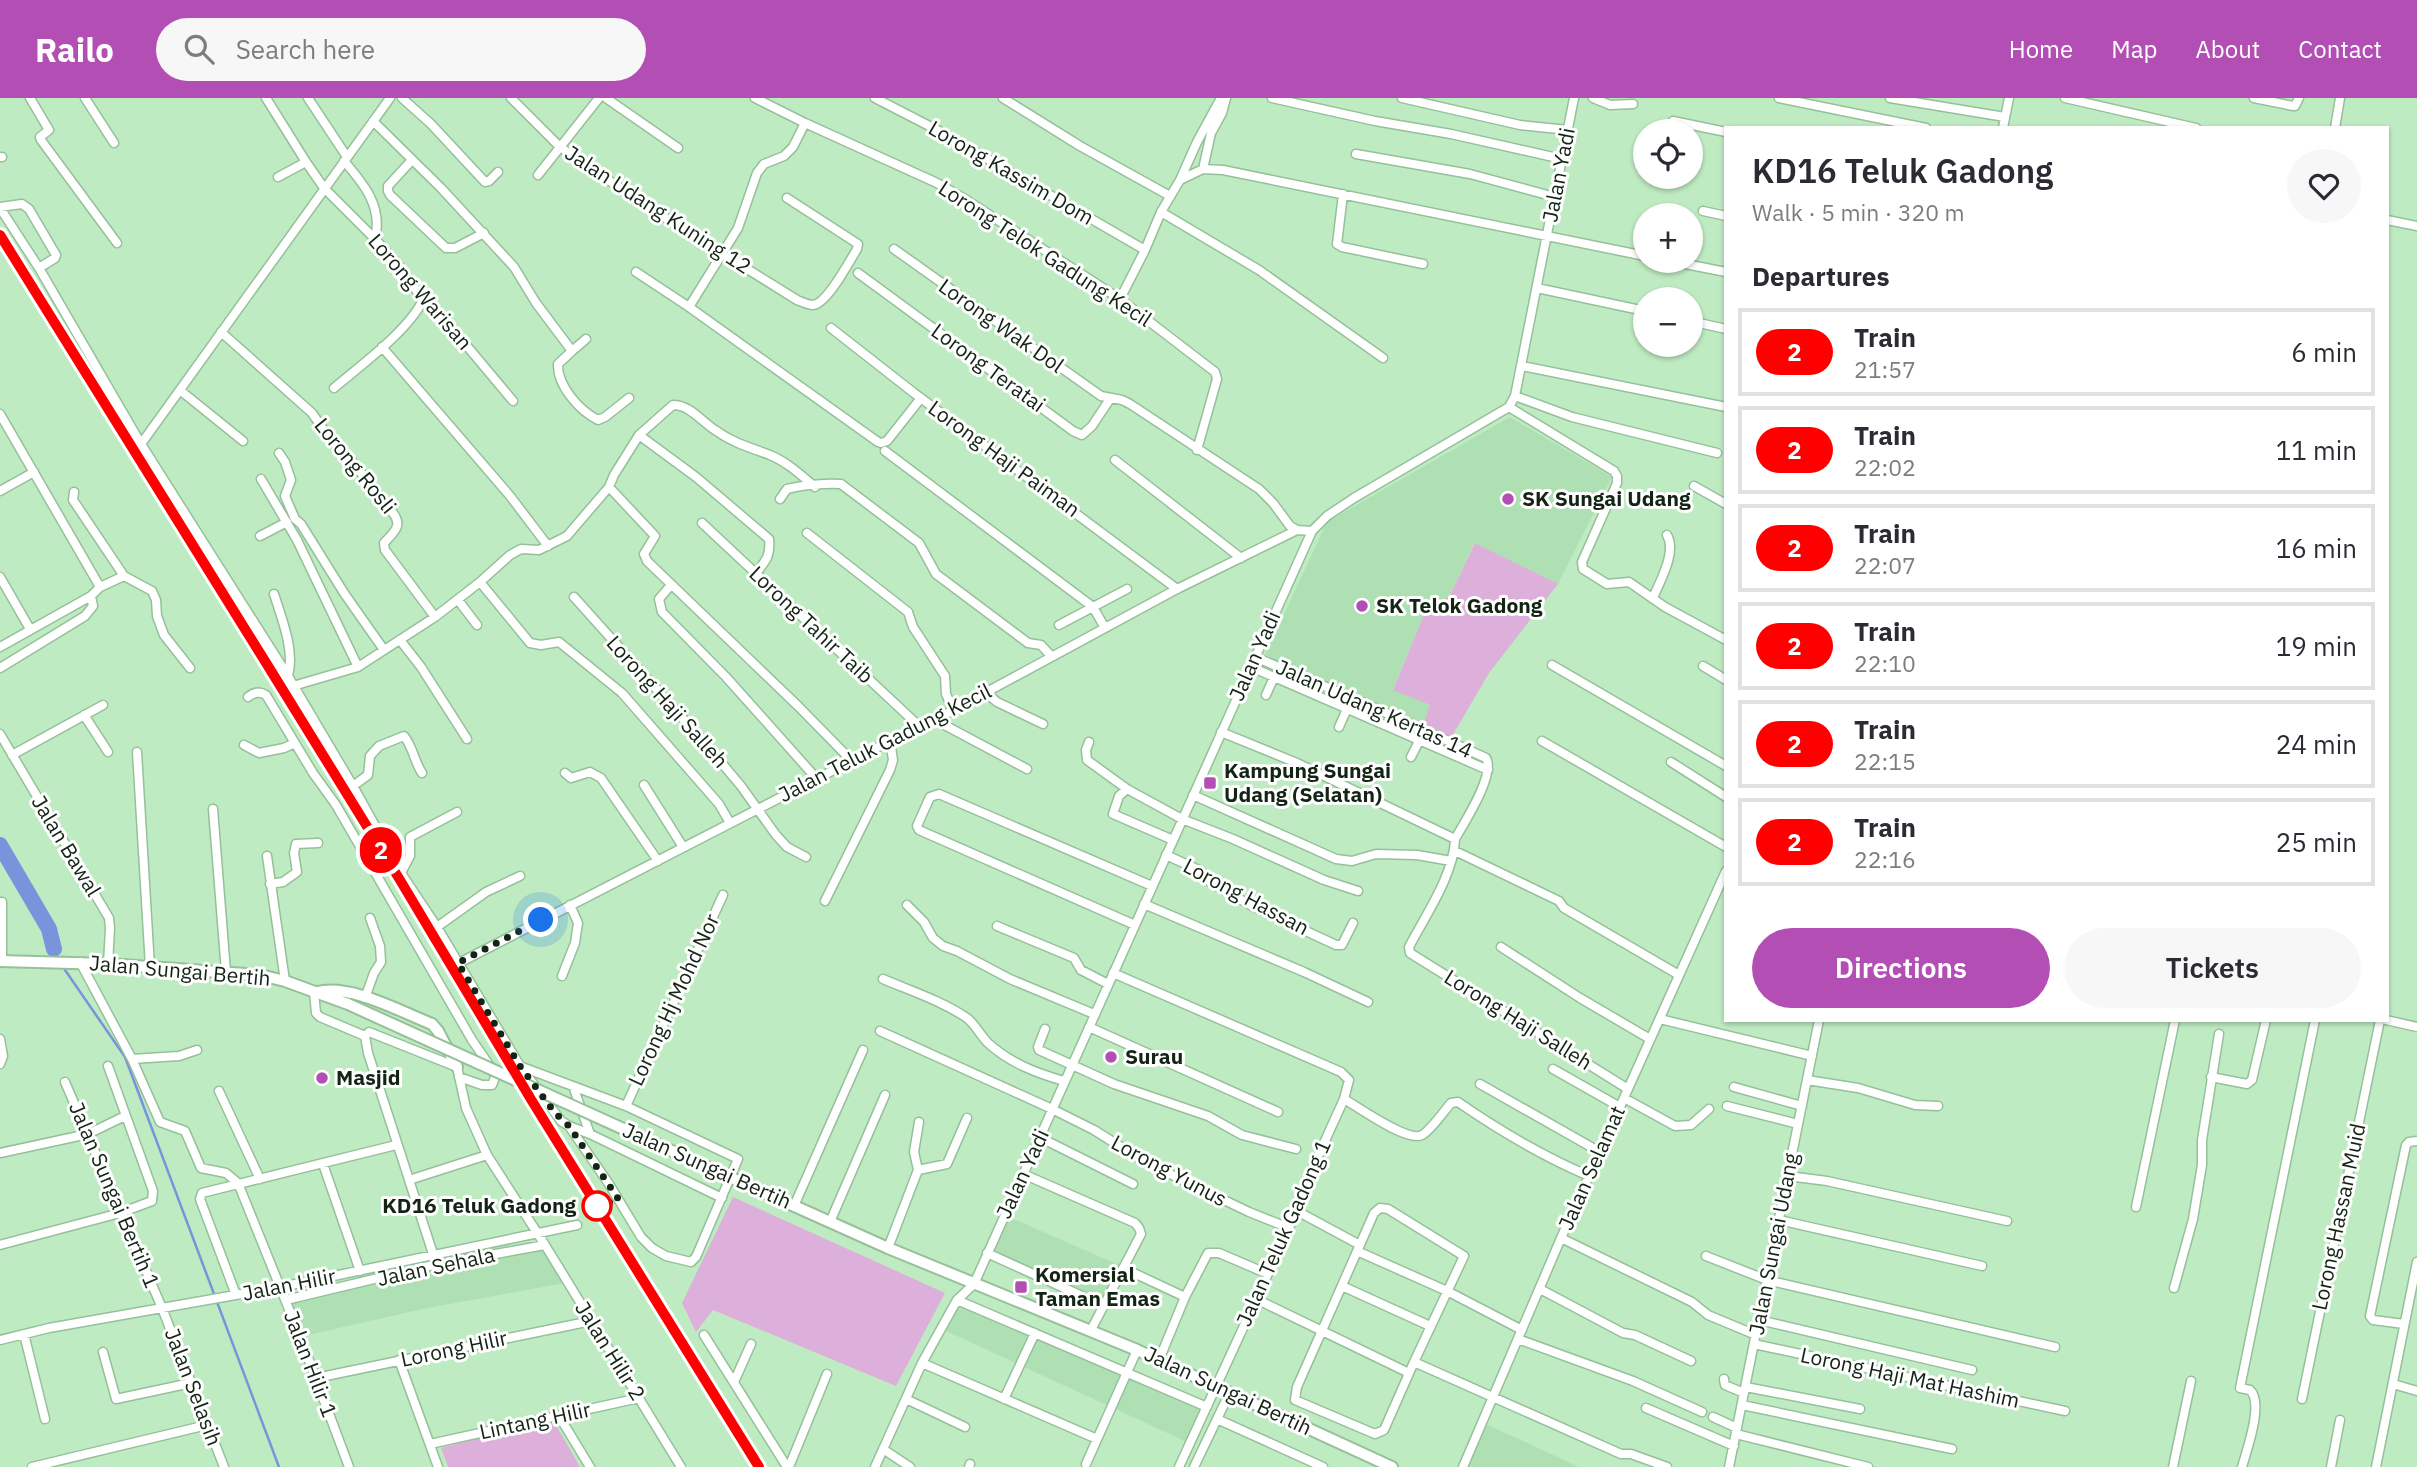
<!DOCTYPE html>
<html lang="en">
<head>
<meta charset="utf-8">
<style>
  :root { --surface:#fff; --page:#f7f7f7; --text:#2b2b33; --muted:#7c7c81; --line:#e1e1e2; --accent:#b34fb4 }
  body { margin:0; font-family:"IBM Plex Sans",sans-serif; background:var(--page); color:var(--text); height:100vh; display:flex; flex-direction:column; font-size:26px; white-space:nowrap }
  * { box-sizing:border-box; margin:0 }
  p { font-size:23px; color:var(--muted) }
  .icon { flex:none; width:38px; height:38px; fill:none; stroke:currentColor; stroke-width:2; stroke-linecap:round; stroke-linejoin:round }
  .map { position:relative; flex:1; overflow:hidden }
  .drawer { position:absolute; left:1724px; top:28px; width:665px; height:896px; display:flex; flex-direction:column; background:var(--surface); border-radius:0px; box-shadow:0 2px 5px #0004 }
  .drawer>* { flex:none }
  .badge { padding:0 14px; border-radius:23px; font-size:24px; line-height:46px }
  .fabs { position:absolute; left:1633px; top:21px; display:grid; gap:14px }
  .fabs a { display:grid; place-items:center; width:70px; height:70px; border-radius:50%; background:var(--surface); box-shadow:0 2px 5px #0004; font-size:35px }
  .you { position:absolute; width:35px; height:35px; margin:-18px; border:5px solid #fff; border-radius:50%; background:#1a73e8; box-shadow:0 0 0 10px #1a73e833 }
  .map>.badge { position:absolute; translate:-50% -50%; box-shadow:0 0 0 4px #fff }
  h2 { padding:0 28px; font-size:26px; line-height:63px }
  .round { display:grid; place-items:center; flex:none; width:74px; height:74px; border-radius:37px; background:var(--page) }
  .overview { display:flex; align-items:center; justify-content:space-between; height:119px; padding:0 28px }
  h1 { font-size:33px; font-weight:600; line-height:52px }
  .action { display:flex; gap:14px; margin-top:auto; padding:14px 28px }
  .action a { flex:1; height:80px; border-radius:42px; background:var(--accent); color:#fff; font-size:28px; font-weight:600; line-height:80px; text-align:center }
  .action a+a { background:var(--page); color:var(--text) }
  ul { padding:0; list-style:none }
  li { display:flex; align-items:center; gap:21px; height:88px; margin:0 14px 10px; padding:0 14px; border:4px solid var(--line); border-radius:0px }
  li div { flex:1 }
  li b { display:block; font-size:26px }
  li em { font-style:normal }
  li .badge { min-width:77px; font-weight:700; text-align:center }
  header { display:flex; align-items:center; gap:42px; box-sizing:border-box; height:98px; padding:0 35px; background:var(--accent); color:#fff }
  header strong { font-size:33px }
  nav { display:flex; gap:38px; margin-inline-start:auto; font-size:24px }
  .search { width:490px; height:63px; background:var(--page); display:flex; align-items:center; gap:18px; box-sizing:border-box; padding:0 24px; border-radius:38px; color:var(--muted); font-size:26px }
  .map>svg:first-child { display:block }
  .built { fill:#aee0b3 }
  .green { fill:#ddb0db }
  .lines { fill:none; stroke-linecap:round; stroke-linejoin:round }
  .stream { stroke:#7894dc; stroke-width:2.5 }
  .river { stroke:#7894dc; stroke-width:16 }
  .minor-casing { stroke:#95c099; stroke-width:11 }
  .major-casing { stroke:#95c099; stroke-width:14 }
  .minor { stroke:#fff; stroke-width:8 }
  .major { stroke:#fff; stroke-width:10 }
  .rail { stroke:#48614a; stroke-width:2.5; stroke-dasharray:9 9; stroke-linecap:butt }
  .major-bridge-casing { stroke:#95c099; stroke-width:14; stroke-linecap:butt }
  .major-bridge { stroke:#fff; stroke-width:10 }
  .line-casing { stroke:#fff; stroke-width:16 }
  .line { stroke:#f00; stroke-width:10 }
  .walk { stroke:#132415; stroke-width:7; stroke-dasharray:0 12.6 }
  .poi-dot { fill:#b34fb4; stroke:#fefefe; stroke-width:2.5 }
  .stop-dot { fill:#fff; stroke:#f00; stroke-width:3.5 }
  .labels { text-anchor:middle; stroke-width:6; stroke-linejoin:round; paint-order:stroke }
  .street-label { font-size:21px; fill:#132415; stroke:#fefefe }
  .poi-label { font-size:21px; font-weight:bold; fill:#132415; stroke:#fefefe; text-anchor:start }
  .stop-label { font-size:21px; font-weight:bold; fill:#132415; stroke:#fefefe; text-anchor:end }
</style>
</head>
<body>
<header>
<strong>Railo</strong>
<div class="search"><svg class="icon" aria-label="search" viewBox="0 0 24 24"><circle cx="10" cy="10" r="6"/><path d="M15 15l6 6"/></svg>Search here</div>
<nav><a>Home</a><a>Map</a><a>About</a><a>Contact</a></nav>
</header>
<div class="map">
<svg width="2417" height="1369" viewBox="0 0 2417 1369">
  <rect width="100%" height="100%" fill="#bfebc2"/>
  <path class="built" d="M1510 319 1612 379 1558 486 1474 445 1450 497 1423 519 1393 591 1431 607 1423 628 1265 557 1327 424Z
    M1009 1119 1121 1168 1103 1204 993 1155Z
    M544 1151 565 1185 427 1210 304 1238 290 1205 429 1172Z
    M958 1205 1203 1310 1187 1344 944 1232Z
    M1486 1326 1579 1369H1468Z"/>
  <path class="green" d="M1475 445 1558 486 1489 575 1451 640 1423 628 1430 607 1393 592 1423 519 1450 497Z
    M733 1099 945 1195 896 1288 713 1212 696 1234 682 1205Z
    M552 1320 580 1369H448L441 1350Z"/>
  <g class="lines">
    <path class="stream" d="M65 872 125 959 279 1369"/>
    <path class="river" d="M0 747 49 831 54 851"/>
    <g class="minor-casing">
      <path id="minor" d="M30 0 49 32 40 39 41 42 117 145
        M85 0 114 45
        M266 0 306 64 278 79
        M308 0 347 59
        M402 0 431 26 485 84 489 83 498 74
        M511 0 560 49 648 109 797 202C802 204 808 207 813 207 827 206 849 164 857 151L858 146 787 100
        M606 0 678 50
        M755 0 805 25 937 85 965 101 1120 201 1215 274 1217 281 1197 352
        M875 0 941 34 1145 152
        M1003 0 1080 48 1170 98
        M1272 0 1375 23 1451 36 1562 61
        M1402 0 1520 27 1568 32
        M1593 0 1610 7 1633 6
        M1779 0 1926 30
        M1890 0 2005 19
        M2065 0 2196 30
        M2254 0 2293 8H2295L2299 0
        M373 23 441 90 514 169 536 205 572 253 558 266C557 288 580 313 598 322L605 319 629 300
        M1673 23 1726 34
        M805 25 793 49 784 58 764 66 757 75 738 130 689 209 878 344 881 345 887 343 921 300
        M2003 30 2009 0
        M2335 30 2340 0
        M1356 56 1470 76 1555 99
        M0 59H2
        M412 62 388 88V93L390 97 446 150H455L484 135
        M344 63C364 86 383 109 375 141
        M306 64 324 90 375 141 397 165 423 202 456 235 513 303
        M1203 71 1211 35 1222 15 1226 0
        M538 77 599 0
        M1180 82 1203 71 1223 72 1645 158
        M1343 96 1337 146 1342 149 1423 166
        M0 109 22 106 29 111 56 157 55 160 39 170
        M0 110 39 170 141 346 288 578 353 688 401 775 437 829 520 968 561 1023 569 1028 590 1036 722 1100
        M1703 113 1726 118
        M1161 114 1259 172 1383 260
        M2387 122 2417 128
        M894 151 1101 298 1122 302 1130 306 1259 391 1273 405 1290 428 1297 432
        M1670 163 1726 174
        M636 174 689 209
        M858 175 1073 333 1082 337 1092 328 1110 301
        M1537 190 1645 213
        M1120 201 1145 152 1161 114 1180 82 1197 44 1221 0
        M1690 223 1726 231
        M831 230 914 295 1177 491
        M221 234 312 315 330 341 350 361 393 415C403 428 394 434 384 445L385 452 435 519
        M382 249 510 398 548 448
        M572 253 586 241
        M1522 268 1726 309
        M334 290C361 267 408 233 423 202
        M181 293 243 343
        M1515 298 1572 319 1717 355
        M1509 309 1614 373 1617 378V385L1582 464 1583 471 1607 486 1629 484 1665 509 1726 542
        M0 316 100 489
        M639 337 696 379 769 441C771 457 766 463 756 475
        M141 346 390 0
        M885 353 1093 509 1105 530
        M279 355 285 364 291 382 285 398 295 421 301 426 344 495 384 552
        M1115 362 1241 460
        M261 381 297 442 358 569
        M1694 388 1726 406
        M609 389 655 438 644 456 647 463 798 608 852 663
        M0 393 34 374
        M74 394 73 402 124 478 152 493 156 502 157 518 164 537 190 570
        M780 401 787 391C803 387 826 385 841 386L919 445 936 476 1028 545 1041 547 1051 558
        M702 425 920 629
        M807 435 908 514 913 529 945 578 946 596 953 612
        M260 438 287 424
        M0 479 30 531
        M480 484 530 545 541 547 559 544 622 595 719 706 730 725
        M671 487 659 501 662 514 726 579 817 681
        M274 496C282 521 295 553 288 578
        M574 499 704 644 741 688 776 737 787 749 806 759
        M1653 500C1660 483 1677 454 1667 437
        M458 502 477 527
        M1059 527 1127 491
        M400 542 421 569 467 641
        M0 549 91 498 100 489 124 478
        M1255 559 1362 604 1486 660C1496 676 1464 725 1455 741
        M1552 567 1726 668
        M1703 568 1726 582
        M1251 569 1488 672
        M0 570 85 518 93 508 91 498
        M293 588 358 569 435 519 480 484 510 457 521 451 539 452 567 438 609 389 614 377 639 337 673 307C690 307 701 323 715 332 733 345 749 349 770 357 787 364 801 377 815 389
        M985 594 997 604 1043 626
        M1266 597 1274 579
        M248 599C254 594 260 593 266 597L313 675 336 707 472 942 496 977 492 987H482L459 979
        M84 617 108 654
        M935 622 1027 671
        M1339 629 1347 611
        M1221 634 1297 665 1455 741C1454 777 1425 818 1409 849L1410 855 1628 991
        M0 636 109 820 110 830 108 866
        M1542 643 1726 749
        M1089 644 1086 652 1087 662 1127 691
        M244 647 259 655 284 650 295 645
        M137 654 150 869
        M12 657 103 607
        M1411 659 1419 643
        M1671 664 1726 699
        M565 675 571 680 590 674 601 680 658 763
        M644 687 683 749
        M353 688 368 677 370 658 379 648 404 638C413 649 414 663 422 675
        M1193 697 1336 761 1352 763 1376 756 1417 757 1451 763
        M213 711 226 874
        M1173 742 1113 716 1119 698 1127 691 1182 721 1233 741 1324 782 1358 793
        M1455 753 1559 803 1564 810 1679 877
        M1166 757 1201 773 1211 785 1254 809 1336 847H1342L1353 825
        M267 758 285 883
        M401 775 410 758V739L457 714
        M270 786 283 784 297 774 294 755 296 746 318 745
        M825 803 890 672 893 662 890 643
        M1144 806 1304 874 1368 904
        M907 807 924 824 933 840 943 848 957 853 1010 881 1094 916
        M1135 827 919 732 917 728 930 699 939 696 1152 788
        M997 828 1074 860 1081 872 1108 886
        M437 829 486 794 520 778
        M1501 849 1580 900 1650 941
        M2 862V804
        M80 864 132 961 160 1024 185 1033 201 1070 226 1075 238 1085 301 1241 349 1369
        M459 865 890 643 935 622 1177 491 1297 432 1312 433
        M1113 875 1341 974 1349 982 1344 1001 1309 1078 1289 1130 1179 1369
        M562 878 575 845 578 825 570 807
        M883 881C911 893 942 903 967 920 975 926 980 937 988 945 1010 965 1036 975 1064 983
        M314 894 316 915 320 919 365 938
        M365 900 374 875 381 864 380 848 370 820
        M1660 921 1812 958
        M2386 922 2417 929
        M1089 929 1278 1014
        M1045 931 1038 949 1039 952 1114 986 1208 1018 1242 1037 1296 1051
        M880 933 1052 1011 1094 1032 1145 1064 1249 1114 1289 1130
        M0 941 3 958 0 966
        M132 961 179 958 197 952
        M522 969 626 1008 738 1061 696 1159 691 1164 666 1158 652 1150 641 1139 609 1086 569 1028
        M1553 971 1620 1009
        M2211 979 2247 986 2252 982 2266 922
        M1807 982 1858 990 1915 1007 1938 1008
        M65 984 162 1210 224 1369
        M1480 986 1600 1054
        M573 988 590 1036
        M1734 989 1802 1008
        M219 993 260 1081
        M1624 1000 1675 1028 1691 1027 1709 1011
        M1344 1001C1358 1009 1408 1045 1422 1037 1431 1032 1444 1013 1451 1005L1458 1004C1500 1033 1542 1058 1589 1078
        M626 1008 723 797
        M1727 1008 1798 1026
        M1041 1040 1133 1086
        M0 1055 88 1036 125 1018
        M323 1066 360 1173
        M918 1072 947 1066 967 1020
        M1023 1076 1135 1125 1139 1130 1141 1136 1091 1232
        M1788 1078 1827 1083 2007 1123
        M409 1082 487 1057
        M794 1108 863 952
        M2136 1109 2175 922
        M1380 1110 1388 1111 1464 1158 1414 1264 1384 1332 1375 1336 1295 1302 1297 1289 1374 1115Z
        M1295 1112 1360 1147
        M1779 1122 1982 1168
        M830 1124 885 997
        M1561 1140 1692 1204 1708 1217 1756 1237
        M0 1147 120 1115 152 1103 153 1093 108 968
        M888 1150 918 1072 914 1054 919 1024
        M1357 1153 1447 1193 1522 1232
        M987 1155 1104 1208
        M1706 1158 1767 1182 2055 1249
        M434 1159 368 955 365 938 369 934 457 969 466 1010 487 1057 545 1147 681 1369
        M1123 1170 1185 1199
        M1342 1188 1430 1228
        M2174 1190 2193 1121 2202 1067V1042L2219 936
        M1540 1191 1623 1235 1635 1237 1691 1263
        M236 1197 200 1101 202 1095 396 1047
        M1256 1201 1409 1275
        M286 1202 424 1169 545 1147
        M957 1202 1207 1309
        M1759 1222 1972 1272
        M2404 1226 2373 1222 2370 1218 2406 1047 2409 1044 2417 1043
        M24 1236 45 1321
        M704 1237 787 1369
        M1518 1241 1633 1283 1702 1314
        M0 1242 49 1230 281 1189 577 1127
        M1754 1246 2065 1313
        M103 1254 116 1301 191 1285
        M399 1262 438 1369
        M1159 1262 1185 1199 1208 1155H1219L1268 1176
        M1414 1264 1621 1356H1631L1667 1369
        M922 1265 1097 1341
        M316 1280 591 1223
        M1724 1281 1725 1287 1744 1295
        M734 1284 751 1246
        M2393 1286 2417 1293
        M1746 1289 1860 1311
        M906 1301 965 1329
        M1004 1301 1035 1235
        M2302 1301 2380 922
        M1742 1307 1952 1351
        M1646 1310 1734 1348
        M559 1318 590 1369
        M1713 1319 1737 1330
        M1217 1321 1323 1369
        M1736 1336 1868 1369
        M430 1346 639 1300
        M883 1351 910 1369
        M1086 1366 1137 1252
        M32 1369 207 1327
        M789 1369 827 1276
        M875 1369 922 1265 957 1202 974 1186 1312 433 1327 418 1354 400 1509 309 1515 298 1574 0
        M969 1369 970 1366
        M1194 1369 1230 1294
        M1463 1369 1561 1140 1726 773
        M1729 1369 1819 922
        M2173 1369 2191 1283
        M2242 1369C2247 1351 2264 1305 2250 1292L2240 1290 2315 922
        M2331 1369 2340 1322
        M2376 1369 2417 1164"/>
    </g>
    <g class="major-casing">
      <path id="major" d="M0 863 108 866 260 877 285 883 348 906
        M317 894C352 886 399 913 432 926L438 933 457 969
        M714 1072 888 1150 1137 1252 1392 1369"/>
    </g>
    <use href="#minor" class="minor"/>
    <use href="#major" class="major"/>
    <path class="rail" d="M0 137 268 568 400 782 532 1003 759 1369"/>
    <g class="major-bridge-casing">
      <path id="major-bridge" d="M348 906 714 1072"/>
    </g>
    <use href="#major-bridge" class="major-bridge"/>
  </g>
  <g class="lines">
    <g class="line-casing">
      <path id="line" d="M0 137 268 568 400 782 532 1003 759 1369"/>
    </g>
    <use href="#line" class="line"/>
    <path class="walk" d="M541 822 458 865 520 968 555 1015 569 1028 619 1102 597 1108"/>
  </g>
  <g class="poi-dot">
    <circle cx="1508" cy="401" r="7"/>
    <circle cx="1362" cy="508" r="7"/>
    <rect x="1203" y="678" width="14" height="14" rx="3.5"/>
    <circle cx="1111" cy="959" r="7"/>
    <circle cx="322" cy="980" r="7"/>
    <rect x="1014" y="1182" width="14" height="14" rx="3.5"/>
  </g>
  <circle class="stop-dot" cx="597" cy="1108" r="14"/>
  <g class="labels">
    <g class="street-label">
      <text transform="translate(1011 75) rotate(30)" y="7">Lorong Kassim Dom</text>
      <text transform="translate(1559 77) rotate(-79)" y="7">Jalan Yadi</text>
      <text transform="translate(658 112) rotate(33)" y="7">Jalan Udang Kuning 12</text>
      <text transform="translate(1045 156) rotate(33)" y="7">Lorong Telok Gadung Kecil</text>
      <text transform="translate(420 194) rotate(49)" y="7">Lorong Warisan</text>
      <text transform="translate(1001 228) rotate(35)" y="7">Lorong Wak Dol</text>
      <text transform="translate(988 270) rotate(36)" y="7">Lorong Teratai</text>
      <text transform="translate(1004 361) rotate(36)" y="7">Lorong Haji Paiman</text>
      <text transform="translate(355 368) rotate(51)" y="7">Lorong Rosli</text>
      <text transform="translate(811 527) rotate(43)" y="7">Lorong Tahir Taib</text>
      <text transform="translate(1255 558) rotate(-66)" y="7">Jalan Yadi</text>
      <text transform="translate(667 604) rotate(48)" y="7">Lorong Haji Salleh</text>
      <text transform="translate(1374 611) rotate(24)" y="7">Jalan Udang Kertas 14</text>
      <text transform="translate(885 645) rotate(-27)" y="7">Jalan Teluk Gadung Kecil</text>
      <text transform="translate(66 748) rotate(59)" y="7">Jalan Bawal</text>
      <text transform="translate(1246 799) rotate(28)" y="7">Lorong Hassan</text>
      <text transform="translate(180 873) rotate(5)" y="7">Jalan Sungai Bertih</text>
      <text transform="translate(674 902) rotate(-65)" y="7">Lorong Hj Mohd Nor</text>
      <text transform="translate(1518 922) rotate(32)" y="7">Lorong Haji Salleh</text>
      <text transform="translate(707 1068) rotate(24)" y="7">Jalan Sungai Bertih</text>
      <text transform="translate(1592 1070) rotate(-66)" y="7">Jalan Selamat</text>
      <text transform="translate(1169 1073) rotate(28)" y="7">Lorong Yunus</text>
      <text transform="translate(1023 1076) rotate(-65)" y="7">Jalan Yadi</text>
      <text transform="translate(114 1097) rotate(67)" y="7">Jalan Sungai Bertih 1</text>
      <text transform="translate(2339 1119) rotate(-78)" y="7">Lorong Hassan Muid</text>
      <text transform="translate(1284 1135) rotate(-66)" y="7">Jalan Teluk Gadong 1</text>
      <text transform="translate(1774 1146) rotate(-79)" y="7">Jalan Sungai Udang</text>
      <text transform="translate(436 1169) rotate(-12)" y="7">Jalan Sehala</text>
      <text transform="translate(289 1187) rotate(-11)" y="7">Jalan Hilir</text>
      <text transform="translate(454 1251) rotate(-12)" y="7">Lorong Hilir</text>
      <text transform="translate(610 1253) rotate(58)" y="7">Jalan Hilir 2</text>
      <text transform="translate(310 1266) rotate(69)" y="7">Jalan Hilir 1</text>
      <text transform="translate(1910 1280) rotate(12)" y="7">Lorong Haji Mat Hashim</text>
      <text transform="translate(193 1289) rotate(69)" y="7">Jalan Selasih</text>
      <text transform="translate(1228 1293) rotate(25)" y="7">Jalan Sungai Bertih</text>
      <text transform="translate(535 1323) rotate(-12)" y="7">Lintang Hilir</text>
    </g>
    <g class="poi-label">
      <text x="1522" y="408">SK Sungai Udang</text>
      <text x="1376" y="515">SK Telok Gadong</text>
      <text x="1224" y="680">Kampung Sungai<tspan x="1224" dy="24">Udang (Selatan)</tspan></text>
      <text x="1125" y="966">Surau</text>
      <text x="336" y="987">Masjid</text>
      <text x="1035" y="1184">Komersial<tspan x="1035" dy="24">Taman Emas</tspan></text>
    </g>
    <g class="stop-label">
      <text x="576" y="1115">KD16 Teluk Gadong</text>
    </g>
  </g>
</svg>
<div class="fabs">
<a><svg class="icon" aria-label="locate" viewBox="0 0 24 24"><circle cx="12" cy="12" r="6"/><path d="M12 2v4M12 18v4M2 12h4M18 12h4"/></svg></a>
<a>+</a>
<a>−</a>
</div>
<div class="you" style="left:541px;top:822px"></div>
<b class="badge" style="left:381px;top:752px;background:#f00;color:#fff">2</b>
<section class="drawer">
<div class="overview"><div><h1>KD16 Teluk Gadong</h1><p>Walk · 5 min · 320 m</p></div><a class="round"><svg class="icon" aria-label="heart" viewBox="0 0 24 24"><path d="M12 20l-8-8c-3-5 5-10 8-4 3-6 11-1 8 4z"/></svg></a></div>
<h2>Departures</h2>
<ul>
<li><span class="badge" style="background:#f00;color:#fff">2</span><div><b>Train</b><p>21:57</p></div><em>6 min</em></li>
<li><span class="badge" style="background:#f00;color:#fff">2</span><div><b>Train</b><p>22:02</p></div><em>11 min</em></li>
<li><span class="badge" style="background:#f00;color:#fff">2</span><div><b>Train</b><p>22:07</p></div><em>16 min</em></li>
<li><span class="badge" style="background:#f00;color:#fff">2</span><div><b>Train</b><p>22:10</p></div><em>19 min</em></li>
<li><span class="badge" style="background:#f00;color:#fff">2</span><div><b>Train</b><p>22:15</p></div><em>24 min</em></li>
<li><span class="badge" style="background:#f00;color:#fff">2</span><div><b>Train</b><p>22:16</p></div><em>25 min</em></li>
</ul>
<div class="action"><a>Directions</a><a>Tickets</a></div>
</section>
</div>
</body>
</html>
